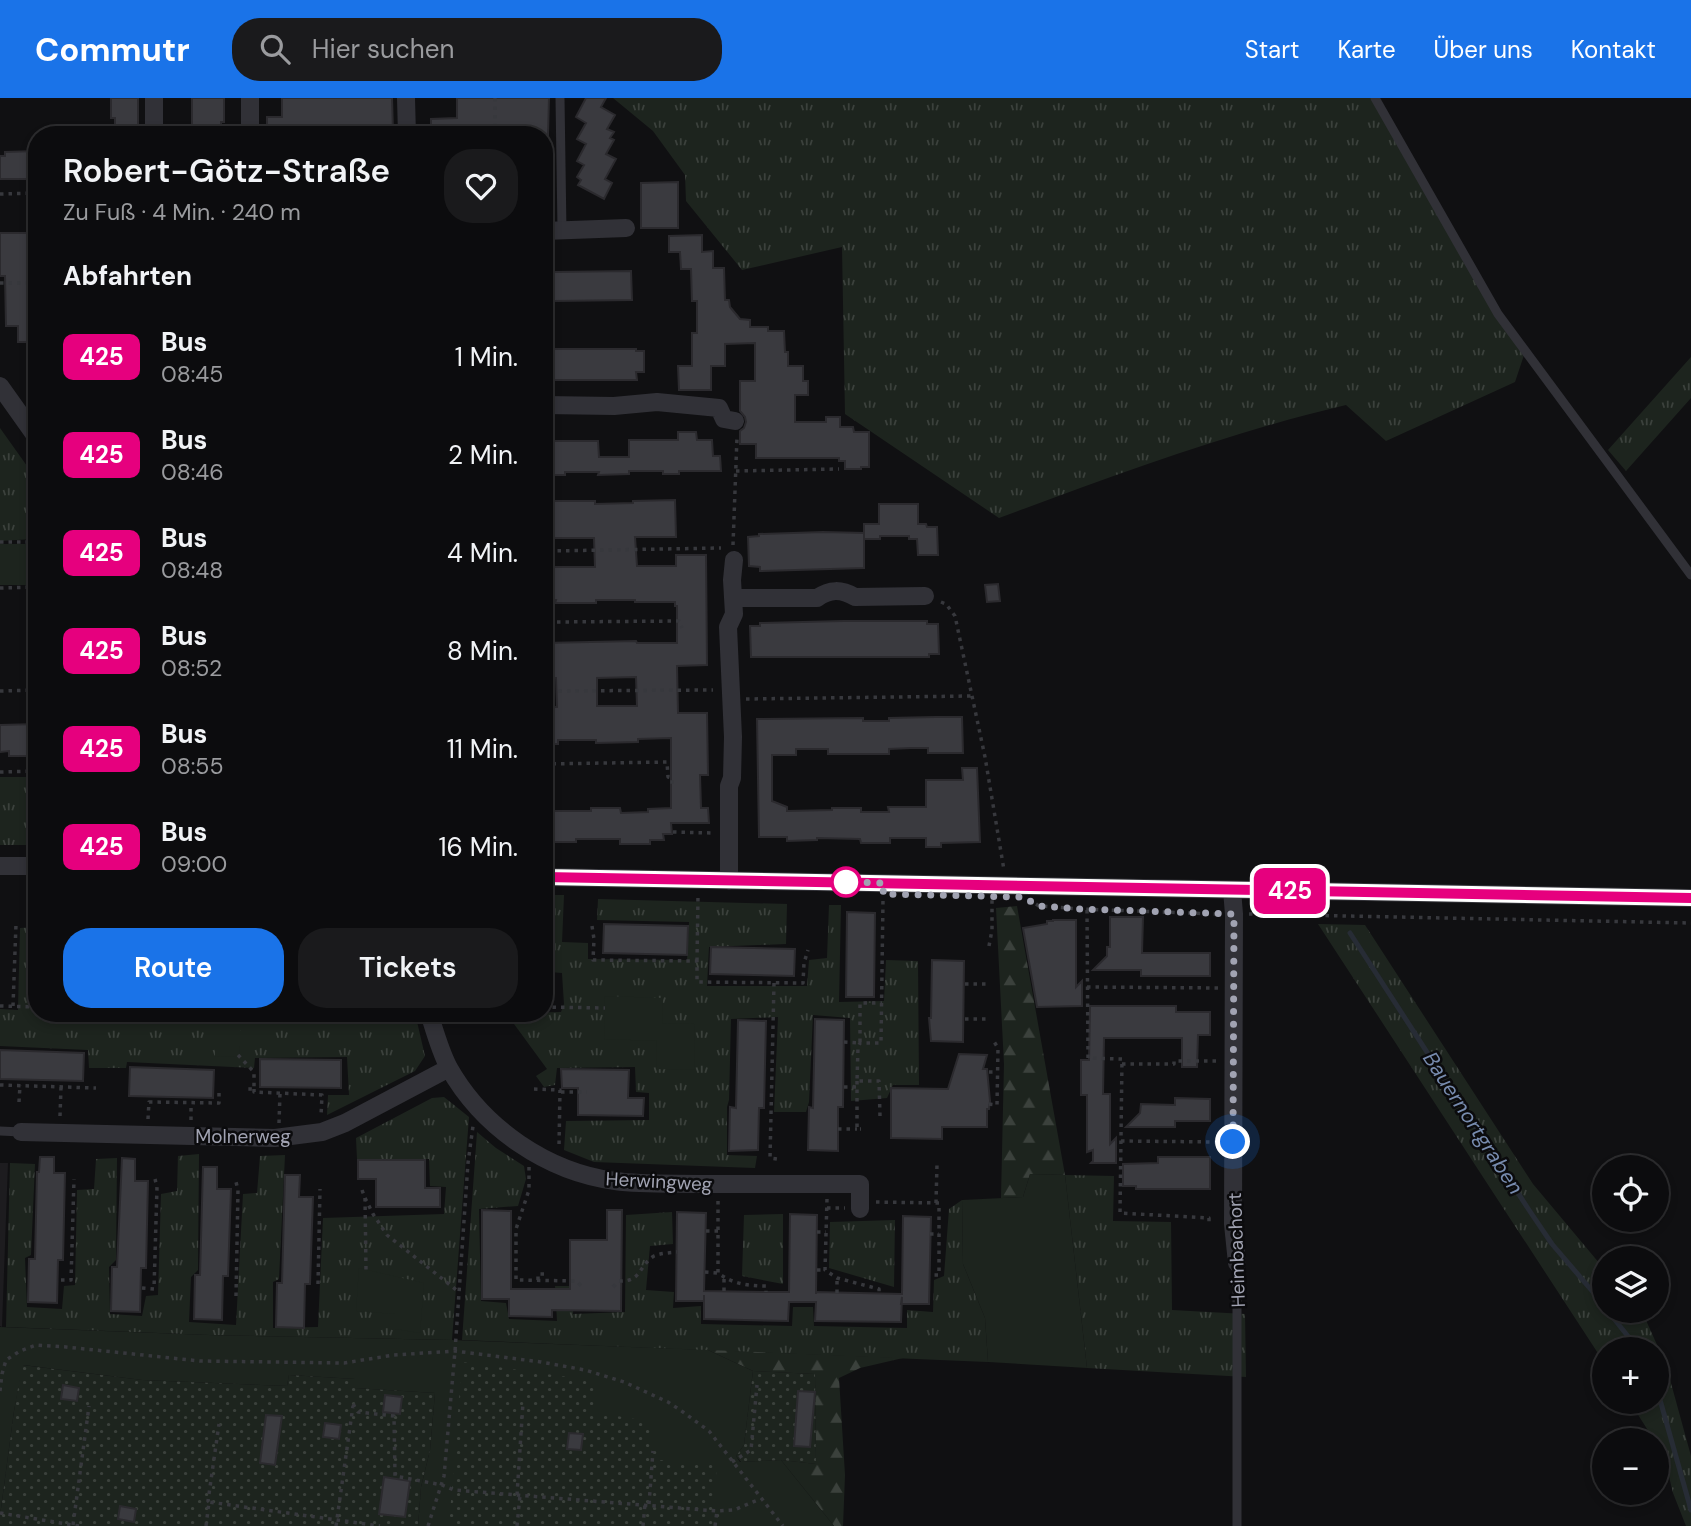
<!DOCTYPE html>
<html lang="de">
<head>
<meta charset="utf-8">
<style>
  :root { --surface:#0c0c0e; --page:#1a1a1c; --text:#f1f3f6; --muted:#9a9b9e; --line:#2c2c2e; --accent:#1a73e8 }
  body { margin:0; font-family:"DM Sans",sans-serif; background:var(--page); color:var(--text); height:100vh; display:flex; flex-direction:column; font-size:26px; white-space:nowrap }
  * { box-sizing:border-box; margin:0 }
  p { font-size:23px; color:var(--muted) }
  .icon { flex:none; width:38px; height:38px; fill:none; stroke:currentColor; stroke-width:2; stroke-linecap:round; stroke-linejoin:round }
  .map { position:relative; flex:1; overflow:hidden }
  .sheet { position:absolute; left:28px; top:28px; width:525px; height:896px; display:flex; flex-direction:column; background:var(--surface); border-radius:28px; box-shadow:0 4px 10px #0003,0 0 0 2px var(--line) }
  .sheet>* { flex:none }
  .badge { padding:0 14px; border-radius:10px; font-size:24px; line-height:46px }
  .buttons { position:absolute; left:1592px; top:1057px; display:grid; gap:14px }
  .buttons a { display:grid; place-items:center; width:77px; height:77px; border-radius:50%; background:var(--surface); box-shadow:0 4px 10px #0003,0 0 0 2px var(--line); font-size:35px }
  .you { position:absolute; width:35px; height:35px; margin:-18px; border:5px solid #fff; border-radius:50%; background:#1a73e8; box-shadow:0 0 0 10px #1a73e833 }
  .map>.badge { position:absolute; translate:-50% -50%; box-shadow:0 0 0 4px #fff }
  h2 { padding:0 35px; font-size:26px; line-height:63px }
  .round { display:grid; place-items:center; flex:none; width:74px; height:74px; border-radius:28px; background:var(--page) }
  .summary { display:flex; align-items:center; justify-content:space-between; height:119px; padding:0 35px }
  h1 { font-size:33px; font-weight:600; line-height:52px }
  .action { display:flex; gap:14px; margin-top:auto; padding:14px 35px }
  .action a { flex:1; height:80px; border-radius:28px; background:var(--accent); color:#fff; font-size:28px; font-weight:600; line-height:80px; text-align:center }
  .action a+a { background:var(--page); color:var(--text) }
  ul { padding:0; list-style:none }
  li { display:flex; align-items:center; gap:21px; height:98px; padding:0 35px }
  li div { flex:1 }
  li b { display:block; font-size:26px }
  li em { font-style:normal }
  li .badge { min-width:77px; font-weight:700; text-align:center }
  header { display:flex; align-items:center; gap:42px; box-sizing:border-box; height:98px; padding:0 35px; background:var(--accent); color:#fff }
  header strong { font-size:33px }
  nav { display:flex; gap:38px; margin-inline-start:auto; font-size:24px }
  .search { width:490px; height:63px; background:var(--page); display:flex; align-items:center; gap:18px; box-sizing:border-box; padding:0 24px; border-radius:28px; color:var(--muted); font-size:26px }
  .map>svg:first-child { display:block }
  .built { fill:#1d1c1f }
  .grass { fill:url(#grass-tufts) }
  .forest { fill:url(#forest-firs) }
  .park { fill:#1d241e }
  .garden { fill:url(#garden-dots) }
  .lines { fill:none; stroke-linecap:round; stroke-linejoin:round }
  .stream { stroke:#272c35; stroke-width:5 }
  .building { fill:#3a3a3f; stroke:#2b2a2e; stroke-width:2; fill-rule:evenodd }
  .path { stroke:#37383d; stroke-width:3.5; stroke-dasharray:3.5 5; stroke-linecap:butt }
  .service { stroke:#313137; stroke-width:9 }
  .minor { stroke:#313137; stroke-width:18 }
  .line-casing { stroke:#fff; stroke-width:16 }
  .line { stroke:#e6007e; stroke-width:10 }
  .walk { stroke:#a1a3b2; stroke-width:7; stroke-dasharray:0 12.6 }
  .stop-dot { fill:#fff; stroke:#e6007e; stroke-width:3.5 }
  .labels { text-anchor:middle; stroke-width:5; stroke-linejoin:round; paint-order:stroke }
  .street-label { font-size:19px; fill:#a1a3b2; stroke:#0b0b0d }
  .water-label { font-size:21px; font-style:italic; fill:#778bae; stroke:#0b0b0d }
</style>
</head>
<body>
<header>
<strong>Commutr</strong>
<div class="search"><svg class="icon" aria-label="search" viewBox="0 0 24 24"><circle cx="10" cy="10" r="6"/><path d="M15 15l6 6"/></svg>Hier suchen</div>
<nav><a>Start</a><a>Karte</a><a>Über uns</a><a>Kontakt</a></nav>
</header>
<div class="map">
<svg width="1691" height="1428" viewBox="0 0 1691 1428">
  <defs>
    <pattern id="grass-tufts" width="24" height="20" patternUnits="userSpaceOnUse" patternTransform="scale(1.75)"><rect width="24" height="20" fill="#1d241e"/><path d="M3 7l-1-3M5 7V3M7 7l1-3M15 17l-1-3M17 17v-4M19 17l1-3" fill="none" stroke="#3b413c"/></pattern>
    <pattern id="forest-firs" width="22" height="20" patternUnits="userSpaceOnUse" patternTransform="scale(1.75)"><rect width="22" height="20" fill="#1d241e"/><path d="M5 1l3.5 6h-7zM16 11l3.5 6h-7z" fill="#3b413c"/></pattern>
    <pattern id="garden-dots" width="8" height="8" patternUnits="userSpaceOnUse" patternTransform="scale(1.75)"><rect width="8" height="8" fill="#1d241e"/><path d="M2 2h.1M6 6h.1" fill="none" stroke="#3b413c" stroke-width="1.8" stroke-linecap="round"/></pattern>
  </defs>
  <rect width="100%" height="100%" fill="#101012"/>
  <path class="built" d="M321 915H394V925L320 922Z
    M0 1065H8L2 1229 0 1228Z"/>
  <path class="grass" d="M613 0H1375L1525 254 1515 284 1386 343 1346 307C1227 335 1113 378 999 420L845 316 842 149 742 172 686 103 685 77 653 33Z
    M1691 259V300L1626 373 1608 352Z
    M0 330 37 382V487L33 441 0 443Z
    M0 679H37V747H0Z
    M544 797H564L562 844 588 845V861L687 862 689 824 597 822 598 801 787 806 786 846 709 849 707 888H807L809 862 827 860 829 807H841L839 904 884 903 886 862 918 863 919 987H893L887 1000 851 1003 850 920 813 917 809 1004 806 1014H774L778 919 731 921 729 1002 727 1009V1057L757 1058 755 1070 594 1064 564 1052 566 1023 649 1022V995L636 994 635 969 557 970 555 987 544 989 536 978 547 971 506 915 561 914 564 906 562 875 550 874 551 849 544 848Z
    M1318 826 1365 827 1533 1086 1605 1172V1213H1638L1645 1220 1666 1267 1691 1358V1428H1686L1673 1395 1662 1350 1657 1345V1342H1654L1630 1304H1657V1251H1605V1266Z
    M37 829V915H153L202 917 203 915H247V917L283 919 287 915H321V922L393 925 394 915H415L425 958 415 973 327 1017 328 997H349L347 959 255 960 254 970 127 964 126 970H89L88 952 0 948V911L18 912 20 830Z
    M444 999 469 1019 452 1242 209 1237 6 1229 10 1065 35 1066 31 1157 25 1160 27 1209 62 1211 64 1188 75 1187 77 1092 94 1091 96 1061 117 1060 116 1162 109 1169 110 1216 142 1218 146 1198 158 1197 161 1096 177 1093 178 1058 199 1056 198 1172 191 1179 189 1224 236 1227 243 1096 257 1095 260 1058 285 1057 279 1181 273 1184V1230L318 1229 323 1120 444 1116 446 1089 430 1088 429 1061H357L356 1040 432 1000Z
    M477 1034 496 1050 524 1068 526 1081 518 1108 479 1111 481 1203 506 1205 509 1221 557 1223 555 1188H574L573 1216 625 1214 626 1117 672 1114 673 1146 650 1148 646 1192 674 1194 673 1210 701 1208V1226L792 1228 793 1209H813L814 1228 907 1230V1212L933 1214 934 1182 944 1178 949 1111 962 1102 963 1166 985 1220 988 1264 462 1242Z
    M1065 1077 1114 1078 1113 1123 1171 1124 1172 1212 1245 1216 1246 1279 1087 1270Z
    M783 1116V1186L742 1178 744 1117Z
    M895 1122 894 1189 829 1170 830 1124Z"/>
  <path class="forest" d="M1017 808 1065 1077 1030 1076 1023 1099 1001 1100 1004 966 996 810Z
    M708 1252 903 1260 860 1270 839 1280 845 1377 843 1428H834L781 1362 816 1366 815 1276 753 1273Z"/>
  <path class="park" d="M0 446H29V487H0Z
    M605 898 663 900 662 925 695 926 694 972 656 971 657 943 604 941Z
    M209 924H240V933H257V948H240L239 956 237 958 215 959V936H209Z
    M1030 1076 1065 1077 1087 1270 988 1264 985 1220 963 1166 962 1102 1023 1099Z
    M359 1170 424 1185 420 1235 395 1231V1216L356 1213Z
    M0 1229 209 1237 452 1242 708 1252 753 1273 744 1347 736 1358 740 1364 781 1362 834 1428H418L421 1389 430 1352 435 1295 354 1290 355 1281 289 1277 287 1288 142 1282 23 1267 14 1313 0 1418Z"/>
  <path class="garden" d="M462 1264 596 1283 594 1314 652 1324 651 1343 659 1347V1362L717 1367 713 1409 720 1410 719 1428H449Z
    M22 1267 142 1282 287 1288 289 1277 355 1281V1290L435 1295 430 1352 421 1389 418 1428H0V1418L14 1313Z
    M753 1273 815 1276 816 1366 781 1362 741 1364 736 1358 744 1347Z"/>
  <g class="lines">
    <path class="stream" d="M1350 835 1529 1112 1552 1146 1605 1208
      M1608 1213 1638 1251
      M1657 1291 1691 1412"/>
  </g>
  <path class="building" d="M111 0H138V37H115V20H111Z
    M192 0H224V24H221V37H192Z
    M282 0H392L393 34H352V37L289 35V37H267V19H282Z
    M457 0H549L548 37 431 36V21L457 20Z
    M586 0H606L601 9 615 17 607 31 614 34 610 40 614 42 606 56 616 61 605 81 612 85 604 101 578 87 581 82 577 79 584 67 577 63 586 46 577 41 586 25 576 19Z
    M37 53V81H0V58H5V54Z
    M678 84V130H641V85Z
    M0 135H37V244H18V228H6L5 178H0Z
    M702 137V154L713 153V170H724L725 202H729L730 209 740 221 750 222V229H768V233H784L785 254H788V268H803V283H808V297H795V324H826V319H840V329H853L854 334H869V369H861V371H845V363H839V360H756V346H740V333L744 330 746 324 745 319 740 313V283H755V245L725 246V268H711V292H679L678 268H692V235H697V203H692L691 171H681L680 154H669V138Z
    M631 173 632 202 554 203V174Z
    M553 251H636V253H644V274H636L637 282H553V275H544V254H553Z
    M678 334H696L697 342H712L713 358H720L721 373H679V376H663V373H629V376L598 377 599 374H565V377H548V374H544V343H598L599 359H629V342H678Z
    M675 402 676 439H635L637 468H676V457H706L707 567 677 568 678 615H707L708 677H700L701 710H708L709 725H671L672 736H663L664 742H650V746H620V741H576V744H546V739H544V713H591V710H620L621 715 648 714V711L671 710V640L638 641V644L596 645V642H558V646H544V609H557L556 580H544V545L636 543 637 545H677V508H675V504H635V502H596V505H555L556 502H544V469H595L594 440H544V406H553V403H595V406L633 405V403ZM636 579 637 608H597V580Z
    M879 406H918V426H926L927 429H937L938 457H918L917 441H909V438H880V441H864V426H879Z
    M823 434 864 435V470L760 473V469L749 468 748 439 759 438V436Z
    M998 486 1000 503 987 504 985 487Z
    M843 523H927V526H938L939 556H929V559H751L750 528H760V525Z
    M935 619H962L963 655H928V650H911L889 651V656H828V651H796V657H772V703L787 709V713L832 712V710H861V714H889L888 709H926V682H963L962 670H977L980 744 941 745V749H926V740H890V745H861L860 741 817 740V742L787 743V739H759L757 621 863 620V623H889V620Z
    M37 626V645H33V658H9V653L0 654V627Z
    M847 814 875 815 874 899H846Z
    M1110 819H1143L1142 855H1210V878H1141V872H1093L1107 858V849H1110Z
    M1053 822H1076V889L1082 883V908L1037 909 1023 830 1047 826V823H1053Z
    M604 826 688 828 687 857 603 855Z
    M711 849 795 851 794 878 710 876Z
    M932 862 964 863 963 944 931 943 929 920H931Z
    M1090 908H1176V914H1210V937H1198L1197 969H1182V940H1104L1103 996H1110V1046L1116 1040V1065H1091L1093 1063V1052L1087 1054V997H1081V962H1089Z
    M815 921 844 922 843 1009H838V1053L808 1052 809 1009 813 1010Z
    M738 922 766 923 764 1010H759L758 1052 729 1053 730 1009 736 1010Z
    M0 952 84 955 83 983 0 981Z
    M959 956 987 957 983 971H987L990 1003 989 1011H987V1029H942V1041L891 1040V990L948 991Z
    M260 961 341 962V990L260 989Z
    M130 969 214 972 213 1000 129 998Z
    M561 971 629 972 628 1000H644L643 1018 578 1017V990H562Z
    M1175 1000 1210 1001V1023H1175V1029H1126L1140 1015 1141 1006 1175 1007Z
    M40 1059H54V1075H65L63 1162H58L57 1205 28 1204 29 1161H35L37 1074H39Z
    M1158 1059H1210V1091H1136V1088H1123V1066L1158 1065Z
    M122 1060 135 1061V1083H148L146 1170H141L140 1214 111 1213 112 1169H117Z
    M358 1062H425V1090H440V1109H376V1081H358Z
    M203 1069H217V1091H231L228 1178H223L222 1222 194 1221 195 1177H200Z
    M285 1077H300L299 1099H313L310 1186H305L304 1230 276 1229 277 1185H282Z
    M482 1112 511 1113V1191H570V1142H607V1112H622L621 1213 552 1212V1219L509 1218V1201H482Z
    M677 1114 706 1115 704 1193 766 1194H789L790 1116 817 1117 816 1196V1194L902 1196 903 1118 931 1119 929 1206H901L902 1199 901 1224 815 1223 816 1204H789L788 1223 704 1221V1197V1203H676Z
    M63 1287 79 1290 77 1303 61 1301Z
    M798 1293 815 1294 810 1349 794 1348Z
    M385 1297 402 1299 400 1316 383 1314Z
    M266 1317 282 1318 275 1367 260 1365Z
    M325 1325 341 1327 339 1341 323 1339Z
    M569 1335 583 1336 581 1352 567 1351Z
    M384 1379 410 1383 405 1419 379 1416Z
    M120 1408 136 1411 134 1424 118 1421Z"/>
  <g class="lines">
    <path class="path" d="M495 0V37
      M0 96 37 95
      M0 185H37
      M736 373 839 371
      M0 444H30L31 489
      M733 447 737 339
      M549 453 721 450
      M0 490 33 489 37 494
      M941 504 946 506 955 518 985 659 1004 772
      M557 524 679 523 682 530
      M36 545H37
      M0 593 37 592
      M550 593 713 592
      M746 601 971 598
      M544 666 667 664 668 679 672 680V687
      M0 674 37 673
      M673 734 713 735
      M1036 806 1039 808 1080 811 1216 816
      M1087 812 1088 960 1122 961 1120 1115 1209 1120V1128
      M1249 816 1691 825
      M592 828 594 841 593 862 697 863V884L803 885 804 865 808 852
      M989 848 992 832V801
      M697 863 698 798
      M774 885 770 1060 777 1061
      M965 886H989
      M1087 889 1218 890
      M0 908 37 909
      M13 908 16 826
      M544 909 605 910
      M273 915H284
      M965 921H988
      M218 924V915
      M844 944 860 945V905H882
      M238 957 254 974V991H247
      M1122 966H1174V963H1219
      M989 974H997
      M857 983V1031H861
      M0 987 96 990
      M844 989H857
      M254 991V994L322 997 321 1018
      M534 991 560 992 559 1048
      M561 994H587
      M19 1004 20 987
      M989 1006 997 1007 998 950 993 942
      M60 1018 61 989
      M880 1018 879 983H857L858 949 860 945H881L883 802
      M148 1021 149 1004 219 1005V991
      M191 1022V1005
      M279 1025 280 995
      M838 1031H857
      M1121 1043 1217 1044
      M529 1069V1092L516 1131V1182L577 1183 582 1189
      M362 1092 365 1100 366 1172
      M365 1100 373 1116 387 1137 459 1194
      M827 1101 825 1172 837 1180 879 1191V1195
      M718 1103V1175C733 1186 748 1188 766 1188V1194
      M876 1104 939 1105V1177H930
      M936 1105 937 1066
      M827 1110H845
      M706 1133H719
      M817 1134H826
      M930 1136H939
      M817 1172H825
      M705 1174 718 1175
      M61 1182H71L74 1081
      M538 1182V1176H544
      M318 1186 320 1091
      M613 1189 619 1183C642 1184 638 1168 654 1158 661 1155 669 1155 677 1154
      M142 1190 154 1191 157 1089 155 1081
      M724 1193V1179
      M837 1195V1180
      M236 1198 238 1092 236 1084
      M0 1293 2 1276 6 1262 20 1253 36 1247 66 1249 200 1263 344 1265 394 1257 455 1253 541 1264 585 1272 624 1284 668 1304 683 1314 709 1333 783 1428
      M353 1306 358 1314 394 1318 395 1378 442 1387 454 1392 717 1413 734 1412 760 1401
      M732 1364 751 1352 757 1287
      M517 1397 523 1305
      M209 1404 208 1403 219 1326
      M649 1406 653 1353
      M0 1415 79 1428
      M73 1427 89 1308
      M206 1428 209 1404 380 1428
      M336 1428 353 1308
      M428 1428 444 1378 455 1253 468 1065 473 1028
      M517 1428 520 1397
      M643 1428 645 1406
      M715 1428 717 1413"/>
    <path class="service" d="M560 0 562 133
      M1375 0 1498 216 1691 477
      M0 1033 21 1034
      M1237 1428V1165"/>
    <path class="minor" d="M154 0V37
      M250 0V37
      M406 0 407 37
      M544 133 626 130
      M0 288 37 340
      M544 307 614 308 657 304 719 310 724 321 735 323
      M733 500H817C830 491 841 491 855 499L925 498
      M0 768H37
      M544 779 1691 800
      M729 783V688L732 680 733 639 728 529 734 516 732 482 734 462
      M1232 792 1234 816 1233 1126 1237 1165
      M429 915C435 934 440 953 449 970 483 1030 547 1074 615 1083 645 1087 676 1085 705 1086 757 1086 808 1086 860 1086V1111
      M21 1034 275 1040 322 1034 345 1025 449 970"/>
  </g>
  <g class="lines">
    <g class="line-casing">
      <path id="line" d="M544 779 1691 800"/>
    </g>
    <use href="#line" class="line"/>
    <path class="walk" d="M846 784H844L884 785 883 796 1022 799 1040 808 1080 811 1234 816 1233 1044"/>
  </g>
  <circle class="stop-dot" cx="846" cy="784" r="14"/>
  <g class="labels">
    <g class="street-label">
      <text x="243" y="1045">Molnerweg</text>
      <text transform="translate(659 1083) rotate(3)" y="7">Herwingweg</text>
      <text transform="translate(1236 1152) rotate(-92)" y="7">Heimbachort</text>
    </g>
    <g class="water-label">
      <text transform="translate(1473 1025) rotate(57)" y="7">Bauernortgraben</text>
    </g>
  </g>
</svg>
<div class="buttons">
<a><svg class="icon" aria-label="locate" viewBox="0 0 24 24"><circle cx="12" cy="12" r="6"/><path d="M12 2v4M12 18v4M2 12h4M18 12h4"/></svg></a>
<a><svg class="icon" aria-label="layers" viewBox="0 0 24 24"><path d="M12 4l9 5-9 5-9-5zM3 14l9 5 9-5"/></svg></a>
<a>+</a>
<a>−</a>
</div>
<div class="you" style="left:1233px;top:1044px"></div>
<b class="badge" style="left:1290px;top:793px;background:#e6007e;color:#fff">425</b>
<section class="sheet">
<div class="summary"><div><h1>Robert-Götz-Straße</h1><p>Zu Fuß · 4 Min. · 240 m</p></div><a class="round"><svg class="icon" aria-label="heart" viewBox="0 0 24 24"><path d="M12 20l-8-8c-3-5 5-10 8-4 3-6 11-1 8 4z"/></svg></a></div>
<h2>Abfahrten</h2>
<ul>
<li><span class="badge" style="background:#e6007e;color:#fff">425</span><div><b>Bus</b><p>08:45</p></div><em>1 Min.</em></li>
<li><span class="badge" style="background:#e6007e;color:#fff">425</span><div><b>Bus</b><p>08:46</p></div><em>2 Min.</em></li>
<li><span class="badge" style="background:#e6007e;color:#fff">425</span><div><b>Bus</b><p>08:48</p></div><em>4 Min.</em></li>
<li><span class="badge" style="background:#e6007e;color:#fff">425</span><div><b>Bus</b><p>08:52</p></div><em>8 Min.</em></li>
<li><span class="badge" style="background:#e6007e;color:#fff">425</span><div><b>Bus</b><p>08:55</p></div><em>11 Min.</em></li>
<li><span class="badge" style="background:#e6007e;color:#fff">425</span><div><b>Bus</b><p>09:00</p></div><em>16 Min.</em></li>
</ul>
<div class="action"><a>Route</a><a>Tickets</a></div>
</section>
</div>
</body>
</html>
